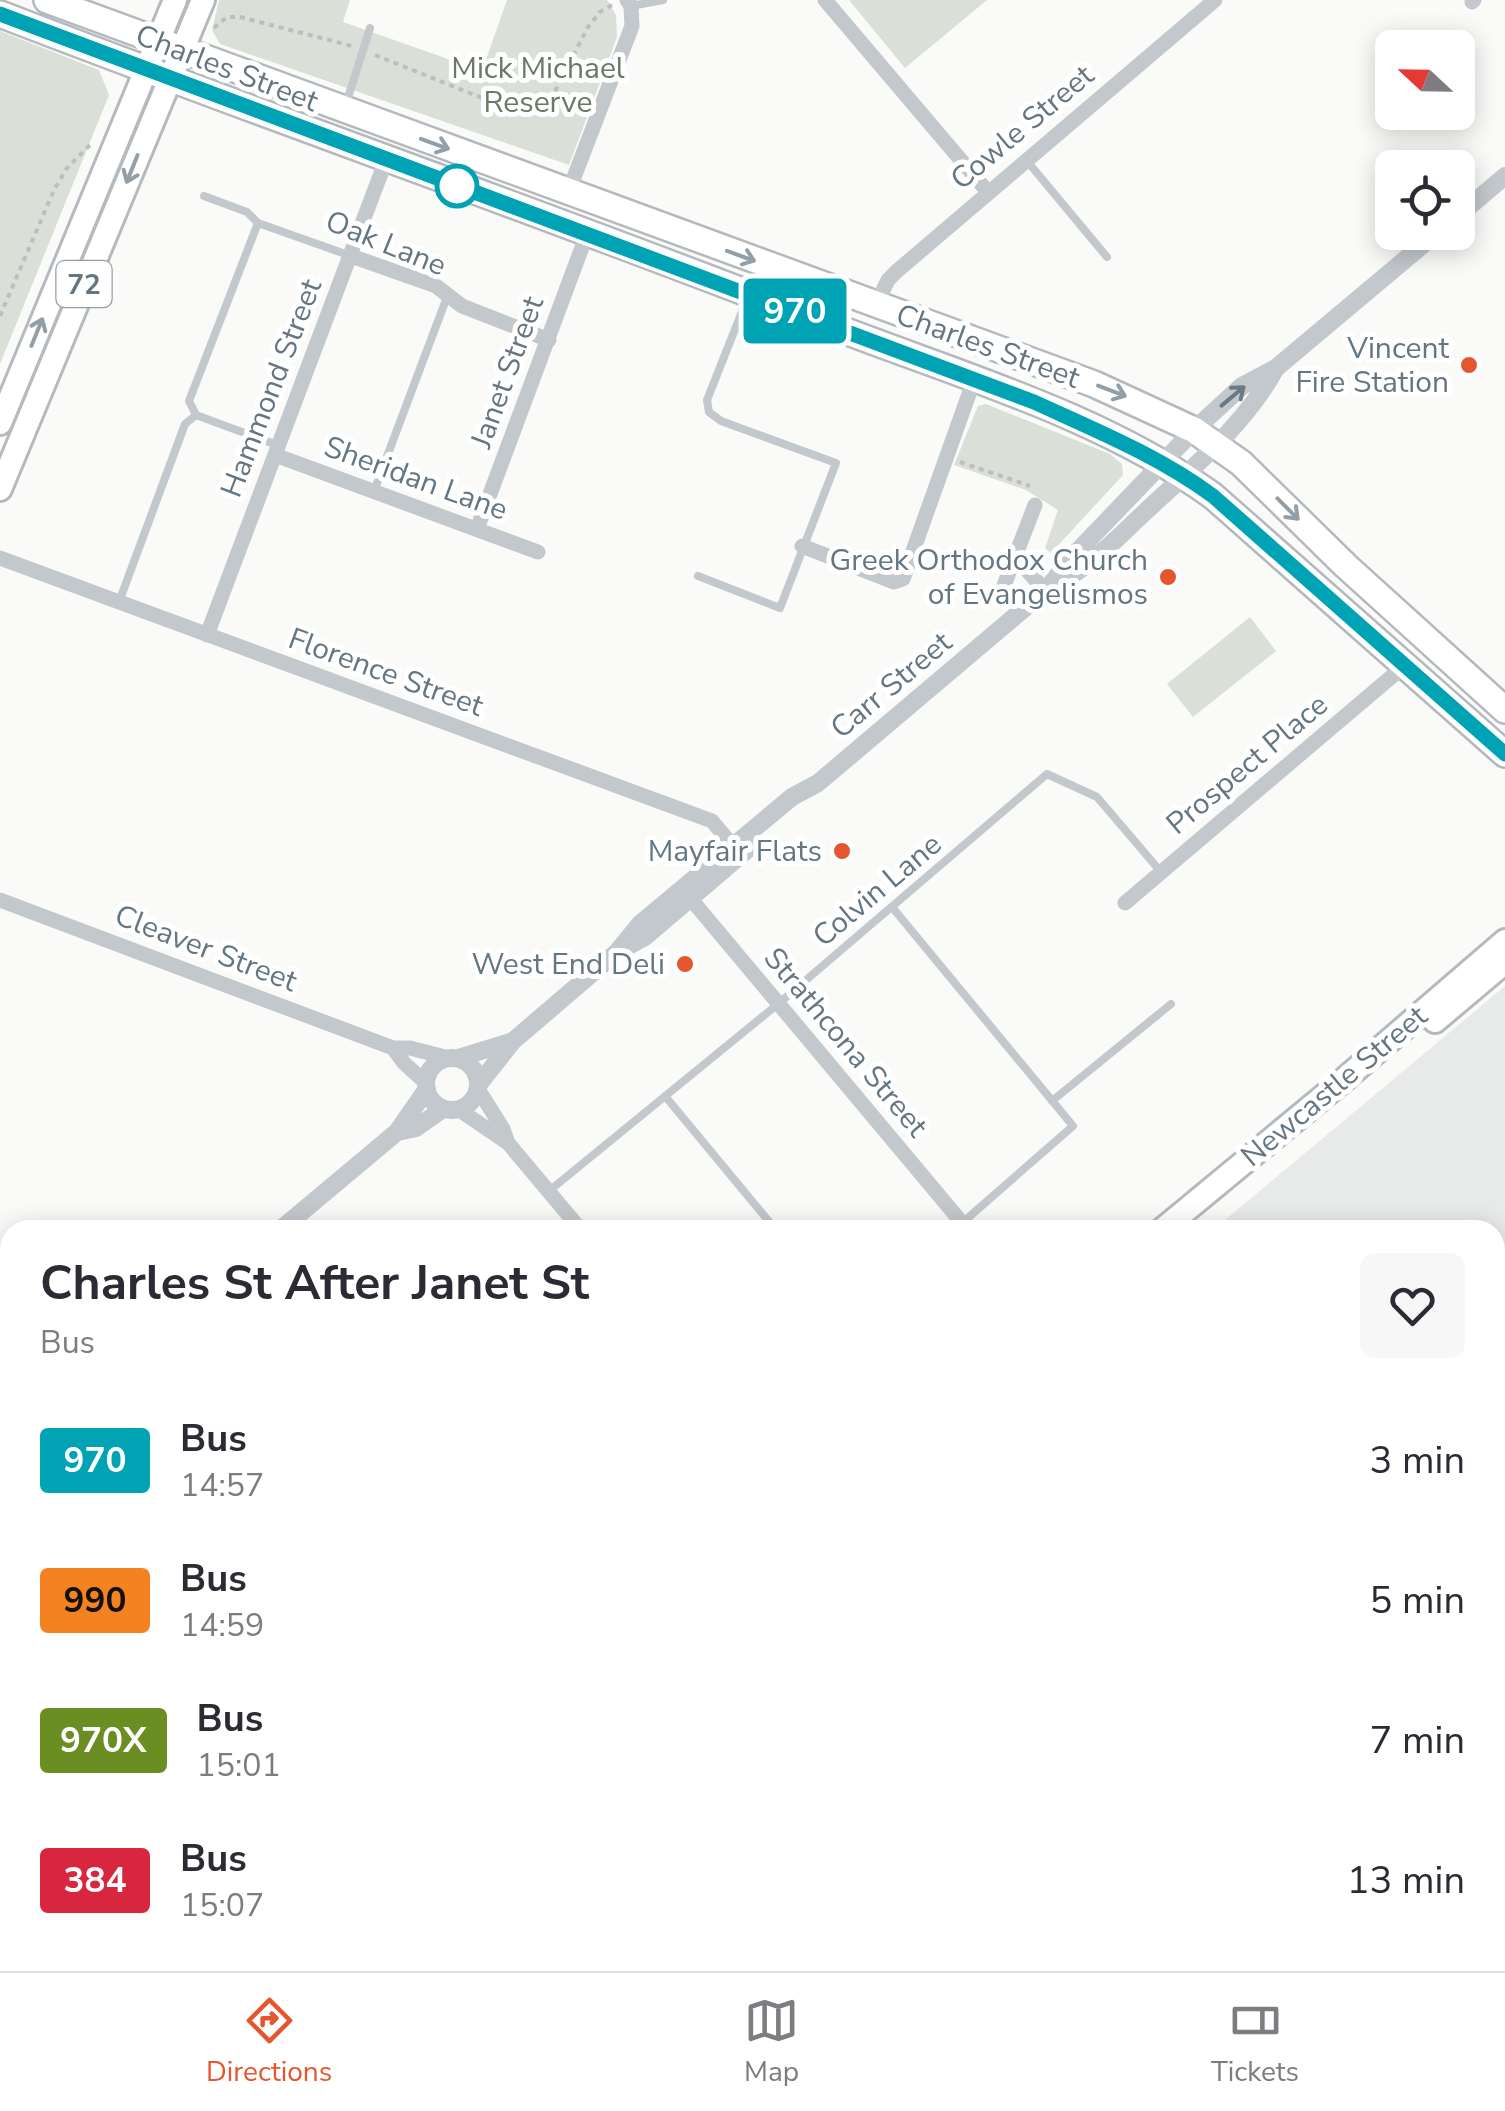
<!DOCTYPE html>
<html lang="en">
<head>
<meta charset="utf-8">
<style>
  :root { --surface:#fff; --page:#f7f7f7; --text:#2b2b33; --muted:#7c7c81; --line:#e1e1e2; --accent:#e4572e }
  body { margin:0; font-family:"Nunito Sans",sans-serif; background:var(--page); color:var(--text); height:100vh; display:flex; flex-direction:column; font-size:38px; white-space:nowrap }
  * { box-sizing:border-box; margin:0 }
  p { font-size:32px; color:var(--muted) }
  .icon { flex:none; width:55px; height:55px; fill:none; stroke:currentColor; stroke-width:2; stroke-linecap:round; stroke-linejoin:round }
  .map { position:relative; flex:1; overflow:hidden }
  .panel { position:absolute; left:0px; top:1220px; width:1505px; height:752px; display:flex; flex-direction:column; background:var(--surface); border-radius:30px 30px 0 0; box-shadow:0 5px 25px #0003 }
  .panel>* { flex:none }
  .badge { padding:0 20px; border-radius:8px; font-size:35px; line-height:65px }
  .needle { width:65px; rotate:292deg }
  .tools { position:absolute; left:1375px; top:30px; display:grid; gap:20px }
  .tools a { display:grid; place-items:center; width:100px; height:100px; border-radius:15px; background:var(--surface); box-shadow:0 5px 25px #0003; font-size:50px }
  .map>.badge { position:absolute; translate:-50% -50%; box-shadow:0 0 0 5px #fff }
  .round { display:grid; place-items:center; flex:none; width:105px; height:105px; border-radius:15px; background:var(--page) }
  .headline { display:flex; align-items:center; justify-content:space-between; height:170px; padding:0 40px }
  h1 { font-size:48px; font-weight:700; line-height:75px }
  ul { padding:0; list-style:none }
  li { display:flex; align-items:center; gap:30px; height:140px; padding:0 40px }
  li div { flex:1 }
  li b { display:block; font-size:38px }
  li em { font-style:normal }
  li .badge { min-width:110px; font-weight:700; text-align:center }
  .menu { display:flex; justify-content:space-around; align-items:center; height:140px; border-top:2px solid var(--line); background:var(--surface); font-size:28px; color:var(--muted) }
  .menu a { display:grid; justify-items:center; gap:5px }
  .menu .current { color:var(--accent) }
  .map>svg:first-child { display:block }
  .built { fill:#e8e9e9 }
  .green { fill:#dadfd7 }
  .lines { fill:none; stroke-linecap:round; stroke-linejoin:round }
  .primary-casing { stroke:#b5babe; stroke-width:28 }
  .trunk-casing { stroke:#b4b9bd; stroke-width:30 }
  .motorway-casing { stroke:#b4b9bd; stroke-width:32 }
  .path { stroke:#bbbfc2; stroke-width:4; stroke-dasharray:5 5; stroke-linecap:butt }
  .service { stroke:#c3c8cc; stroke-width:8 }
  .minor { stroke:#c3c8cc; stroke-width:15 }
  .tertiary { stroke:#c3c8cc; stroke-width:18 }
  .primary { stroke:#fff; stroke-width:22 }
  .trunk { stroke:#fff; stroke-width:25 }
  .motorway { stroke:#fff; stroke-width:28 }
  .rail-casing { stroke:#a2aab0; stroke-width:9 }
  .rail { stroke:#fff; stroke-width:5; stroke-dasharray:15; stroke-linecap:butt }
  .oneway { stroke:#939fa8 }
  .oneway2 { stroke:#6a7a87 }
  .line-casing { stroke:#fff; stroke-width:22 }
  .line { stroke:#00a3b4; stroke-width:15 }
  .stop-dot { fill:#fff; stroke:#00a3b4; stroke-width:5 }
  .poi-dot { fill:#e4572e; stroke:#fff; stroke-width:4 }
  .labels { text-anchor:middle; stroke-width:10; stroke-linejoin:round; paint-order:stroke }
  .shield { fill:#fff; stroke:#939fa8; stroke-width:2.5 }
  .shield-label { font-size:28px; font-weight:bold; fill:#657683 }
  .street-label { font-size:30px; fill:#657683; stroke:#fff }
  .park-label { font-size:30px; fill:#687a64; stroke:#fff }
  .poi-label { font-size:30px; fill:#657683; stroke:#fff; text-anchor:end }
</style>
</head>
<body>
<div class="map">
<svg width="1505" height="1971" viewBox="0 0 1505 1971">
  <rect width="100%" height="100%" fill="#fafaf8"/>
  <path class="built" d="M1505 986V1429L1495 1440V1230H1213Z
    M1505 1865V1958L1495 1962V1872Z
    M10 1933V1962H188L195 1971H0V1958Z
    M391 1962 1085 1963 1081 1971H387Z
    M1381 1963H1494L1472 1971H1371Z"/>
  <path class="green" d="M219 0H350L343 22 482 71 507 0H607L616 15 617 37 569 165 220 44 212 30Z
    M849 0H987L905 68Z
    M0 31 99 70 109 95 0 364Z
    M986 404 1110 454 1122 464 1123 475 1051 553 1045 548 1058 510 1026 490 954 465 978 406Z
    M1250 617 1276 651 1193 717 1167 684Z"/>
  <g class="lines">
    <g class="primary-casing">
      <path id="primary" d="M0 423 175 0
        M0 489 203 0
        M1435 1021 1505 962
        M1162 1230 1346 1078 1505 941
        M0 1738 10 1745
        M0 1779 10 1786
        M241 1962 252 1971
        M310 1962 320 1971
        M266 1971 276 1962
        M372 1971 375 1962"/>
    </g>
    <g class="trunk-casing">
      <path id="trunk" d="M47 0 1094 384 1194 430 1241 463 1346 566 1505 710
        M0 14C277 121 558 218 835 327 962 376 1102 416 1213 496L1505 754"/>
    </g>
    <g class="motorway-casing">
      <path id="motorway" d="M1495 1554 1505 1542
        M1495 1595 1505 1580
        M1495 1809 1505 1802
        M1495 1847 1505 1841
        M1128 1971 1136 1962
        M1218 1971 1225 1962
        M1330 1971 1339 1962
        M1491 1971 1505 1956"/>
    </g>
    <path class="path" d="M214 28 227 17H240L352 46
      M375 55 522 114 551 99 588 27 600 12 612 5
      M0 316 54 190 67 168 93 142
      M960 462 1030 486
      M1495 1505 1505 1492
      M0 1707 10 1713"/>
    <path class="service" d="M631 6 663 0
      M345 107 370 28
      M1027 161 1107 257
      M204 196 247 212 258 223 351 256
      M196 415 189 401 258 223
      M196 415 277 445
      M374 491 447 297
      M698 576 780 608 836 463 721 421 709 412 707 400 747 299
      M119 602 185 424 196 415
      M892 907 1073 1126 962 1223
      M665 1096 776 1230
      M1052 1101 1171 1004
      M549 1191 778 1004 1047 774 1097 797 1161 872
      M761 1962 768 1971
      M931 1962 932 1971"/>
    <path class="minor" d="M825 0 988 192
      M1472 2 1474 0
      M568 193 632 26 631 6 627 0
      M351 256 436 286 462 306 549 340
      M876 305 888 280 897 271 1215 0
      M275 455 538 552
      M477 529 587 234
      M802 546 894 582 903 579 974 380
      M1015 556 1045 591
      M0 558 712 821 738 852
      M1000 596 1035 505
      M207 635 386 160
      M685 892 968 1230
      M0 900 393 1048H410L449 1058
      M1125 903 1403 667
      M393 1048 404 1063 426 1083
      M478 1089 503 1129 508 1143
      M461 1111 508 1143 581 1230
      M1495 1458 1505 1448
      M590 1962 597 1971
      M841 1971 871 1962
      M1102 1971 1105 1962"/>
    <path class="tertiary" d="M1458 216 1505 176
      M1054 586C1092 565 1114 541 1145 512 1192 468 1245 425 1276 368
      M627 947 645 937 754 844
      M426 1084a26 26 0 1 1 52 0a26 26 0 1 1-52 0Z
      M458 1058 510 1042
      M479 1084 513 1041 617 952 640 924 792 797 818 783 1045 591 1075 554 1194 430 1242 386 1276 368 1438 232
      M397 1132 416 1128 443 1109
      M280 1230 397 1132 427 1089
      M0 1464 10 1456"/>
    <use href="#primary" class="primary"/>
    <use href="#trunk" class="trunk"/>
    <use href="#motorway" class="motorway"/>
    <g class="rail-casing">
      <path id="rail" d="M1495 1894 1505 1886
        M1495 1916 1505 1907
        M1411 1971 1420 1962
        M1435 1971 1444 1962"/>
    </g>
    <use href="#rail" class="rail"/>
  </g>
  <defs><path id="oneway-shaft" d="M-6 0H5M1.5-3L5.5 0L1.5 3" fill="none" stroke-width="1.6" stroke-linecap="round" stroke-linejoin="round" transform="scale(2.5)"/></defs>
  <g class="oneway">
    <use href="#oneway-shaft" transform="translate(435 144) rotate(20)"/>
    <use href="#oneway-shaft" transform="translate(132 169) rotate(112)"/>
    <use href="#oneway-shaft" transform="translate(741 256) rotate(20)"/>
    <use href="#oneway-shaft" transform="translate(37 332) rotate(-68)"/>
    <use href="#oneway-shaft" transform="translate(1112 391) rotate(21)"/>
    <use href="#oneway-shaft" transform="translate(1288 509) rotate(45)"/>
  </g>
  <use class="oneway2" href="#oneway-shaft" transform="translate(1233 396) rotate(-40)"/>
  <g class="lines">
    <g class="line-casing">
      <path id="line" d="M0 14 1034 402C1095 430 1159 456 1213 496L1505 754"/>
    </g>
    <use href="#line" class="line"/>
  </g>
  <circle class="stop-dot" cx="457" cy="186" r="20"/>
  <g class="poi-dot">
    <circle cx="1469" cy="365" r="10"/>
    <circle cx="1168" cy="577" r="10"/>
    <circle cx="842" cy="851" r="10"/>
    <circle cx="685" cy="964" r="10"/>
  </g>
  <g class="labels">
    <rect class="shield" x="56.5" y="261" width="55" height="46" rx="8"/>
    <g class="shield-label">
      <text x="84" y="294">72</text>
    </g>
    <g class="street-label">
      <text transform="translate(227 68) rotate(21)" y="10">Charles Street</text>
      <text transform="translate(1022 127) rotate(-40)" y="10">Cowle Street</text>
      <text transform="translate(386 243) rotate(22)" y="10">Oak Lane</text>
      <text transform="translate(988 346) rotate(20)" y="10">Charles Street</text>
      <text transform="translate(507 372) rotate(-70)" y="10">Janet Street</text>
      <text transform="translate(271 388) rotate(-69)" y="10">Hammond Street</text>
      <text transform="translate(416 478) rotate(20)" y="10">Sheridan Lane</text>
      <text transform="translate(386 672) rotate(20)" y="10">Florence Street</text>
      <text transform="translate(891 685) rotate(-40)" y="10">Carr Street</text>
      <text transform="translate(1247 764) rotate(-40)" y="10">Prospect Place</text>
      <text transform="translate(877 890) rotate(-40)" y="10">Colvin Lane</text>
      <text transform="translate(206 948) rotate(21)" y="10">Cleaver Street</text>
      <text transform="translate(846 1042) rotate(50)" y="10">Strathcona Street</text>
      <text transform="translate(1334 1086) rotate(-40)" y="10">Newcastle Street</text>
    </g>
    <g class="park-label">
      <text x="538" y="78">Mick Michael<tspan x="538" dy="34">Reserve</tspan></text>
    </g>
    <g class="poi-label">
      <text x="1449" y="358">Vincent<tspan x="1449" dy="34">Fire Station</tspan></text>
      <text x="1148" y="570">Greek Orthodox Church<tspan x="1148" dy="34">of Evangelismos</tspan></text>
      <text x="822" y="861">Mayfair Flats</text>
      <text x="665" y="974">West End Deli</text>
    </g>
  </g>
</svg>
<div class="tools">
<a><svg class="needle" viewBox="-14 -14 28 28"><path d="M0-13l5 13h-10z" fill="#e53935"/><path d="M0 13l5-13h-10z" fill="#7c7c81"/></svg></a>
<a><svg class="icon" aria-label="locate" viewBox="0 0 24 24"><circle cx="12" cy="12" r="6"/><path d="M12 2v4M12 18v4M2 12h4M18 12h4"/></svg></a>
</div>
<b class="badge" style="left:795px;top:311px;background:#00a3b4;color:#fff">970</b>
<section class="panel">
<div class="headline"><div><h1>Charles St After Janet St</h1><p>Bus</p></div><a class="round"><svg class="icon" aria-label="heart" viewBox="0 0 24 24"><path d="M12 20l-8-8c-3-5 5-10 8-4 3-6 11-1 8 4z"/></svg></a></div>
<ul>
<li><span class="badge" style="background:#00a3b4;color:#fff">970</span><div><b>Bus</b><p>14:57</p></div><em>3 min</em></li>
<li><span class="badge" style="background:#f58220;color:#111">990</span><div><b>Bus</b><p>14:59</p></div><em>5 min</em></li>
<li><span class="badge" style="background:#6b8e23;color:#fff">970X</span><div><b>Bus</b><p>15:01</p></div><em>7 min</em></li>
<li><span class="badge" style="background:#d7263d;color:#fff">384</span><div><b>Bus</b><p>15:07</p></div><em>13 min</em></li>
</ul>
</section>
</div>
<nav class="menu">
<a class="current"><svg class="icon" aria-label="directions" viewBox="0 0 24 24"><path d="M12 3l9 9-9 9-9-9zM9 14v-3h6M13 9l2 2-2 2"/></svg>Directions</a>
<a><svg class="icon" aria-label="map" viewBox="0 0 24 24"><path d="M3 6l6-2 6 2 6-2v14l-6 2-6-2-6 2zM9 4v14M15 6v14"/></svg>Map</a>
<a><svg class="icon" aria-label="tickets" viewBox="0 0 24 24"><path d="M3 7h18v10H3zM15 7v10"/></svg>Tickets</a>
</nav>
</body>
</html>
